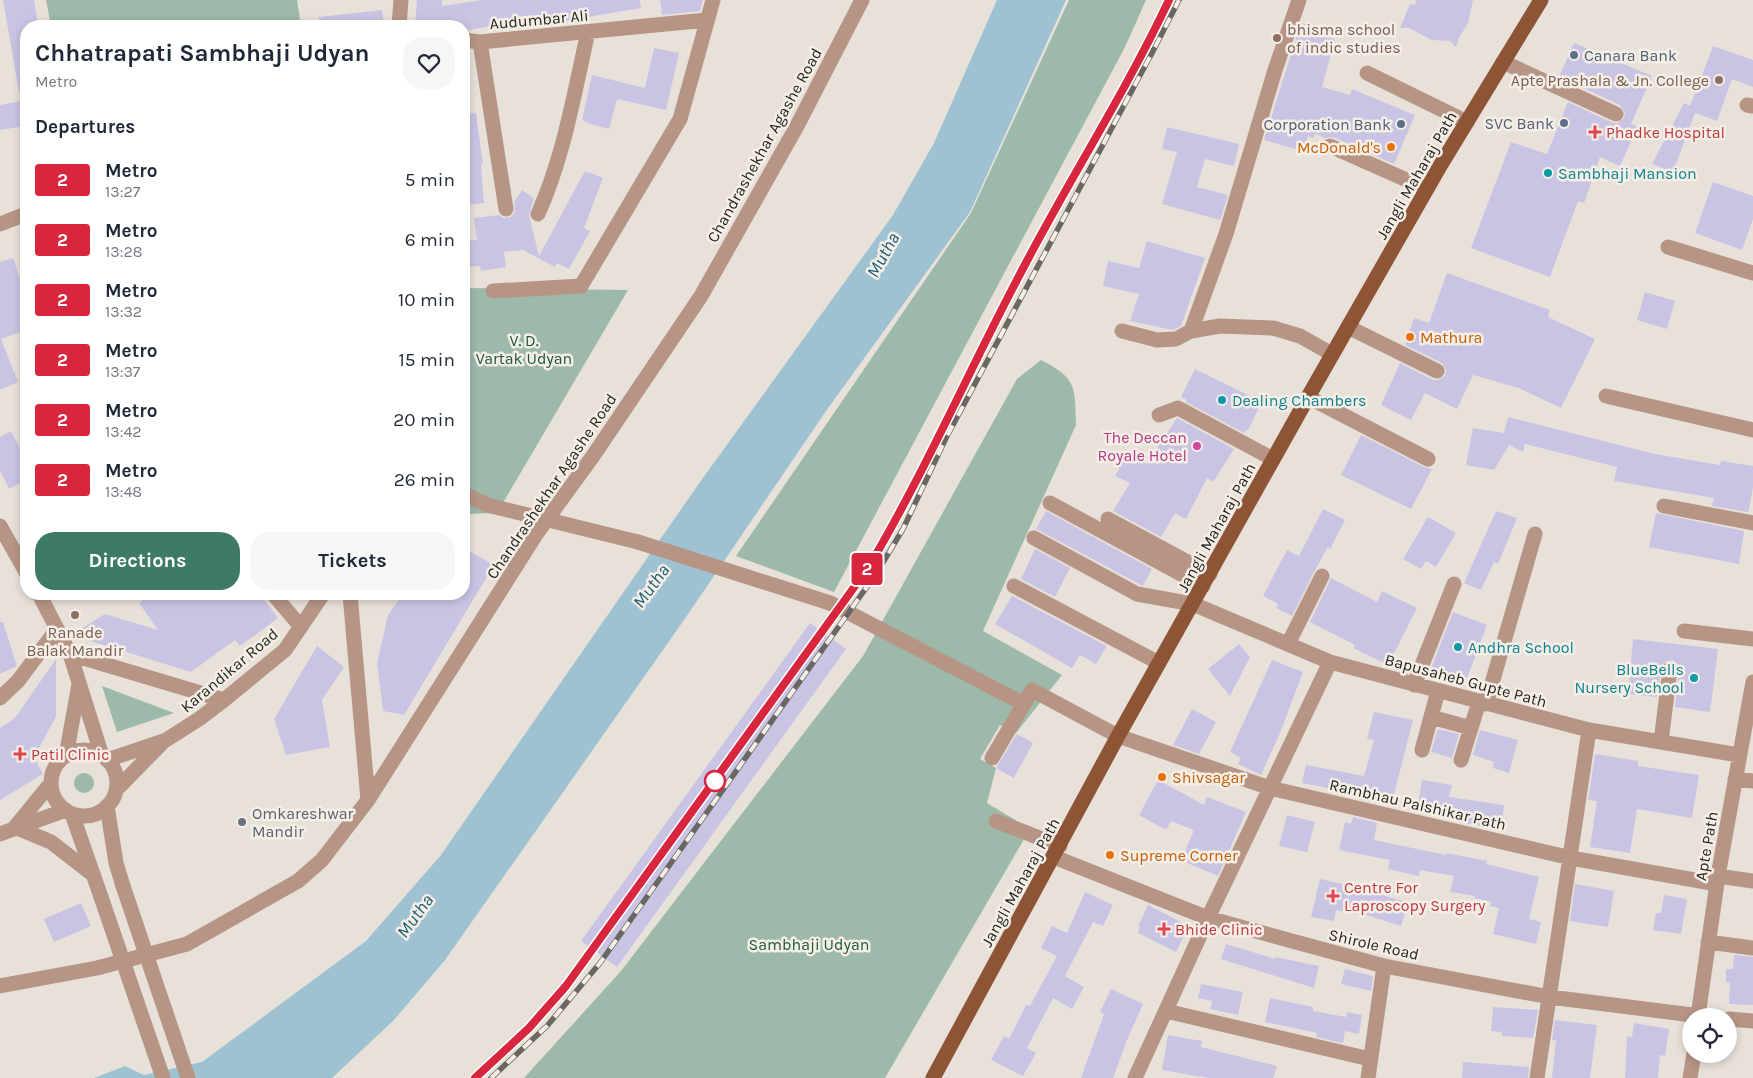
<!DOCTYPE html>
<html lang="en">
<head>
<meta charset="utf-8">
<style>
  :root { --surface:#fff; --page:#f6f6f7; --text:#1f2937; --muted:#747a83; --accent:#3d7b67 }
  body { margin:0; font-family:Karla,sans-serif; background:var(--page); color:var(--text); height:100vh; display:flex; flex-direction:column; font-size:19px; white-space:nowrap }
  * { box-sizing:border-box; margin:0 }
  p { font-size:16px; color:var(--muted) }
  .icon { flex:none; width:28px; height:28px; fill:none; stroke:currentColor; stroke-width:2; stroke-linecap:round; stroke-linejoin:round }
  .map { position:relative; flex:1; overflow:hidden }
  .sheet { position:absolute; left:20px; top:20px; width:450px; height:580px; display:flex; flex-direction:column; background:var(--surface); border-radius:20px; box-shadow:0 2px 8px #0003 }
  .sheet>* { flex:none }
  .badge { padding:0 10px; border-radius:4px; font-size:18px; line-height:32px }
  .tools { position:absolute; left:1682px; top:1008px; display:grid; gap:10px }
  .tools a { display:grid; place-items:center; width:55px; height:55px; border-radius:50%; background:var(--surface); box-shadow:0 2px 8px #0003; font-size:25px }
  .map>.badge { position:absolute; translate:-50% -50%; box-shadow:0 0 0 2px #fff }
  h2 { padding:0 15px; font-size:19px; line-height:45px }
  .round { display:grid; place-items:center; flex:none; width:52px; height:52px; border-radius:20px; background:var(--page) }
  .headline { display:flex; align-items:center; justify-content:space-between; height:85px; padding:0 15px }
  h1 { font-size:24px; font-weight:700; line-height:38px }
  .cta { display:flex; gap:10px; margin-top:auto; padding:10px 15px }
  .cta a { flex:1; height:58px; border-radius:20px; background:var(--accent); color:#fff; font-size:20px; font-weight:700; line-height:58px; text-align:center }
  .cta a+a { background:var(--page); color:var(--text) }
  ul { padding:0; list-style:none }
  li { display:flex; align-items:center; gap:15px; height:60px; padding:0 15px }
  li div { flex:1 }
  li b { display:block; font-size:19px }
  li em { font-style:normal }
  li .badge { min-width:55px; font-weight:700; text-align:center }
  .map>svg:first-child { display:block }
  .green { fill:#9db9aa }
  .water { fill:#9ec2d2 }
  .building { fill:#cac4e4 }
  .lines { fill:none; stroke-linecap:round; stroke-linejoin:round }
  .minor { stroke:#b79585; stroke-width:15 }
  .major { stroke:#8e5436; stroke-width:15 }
  .rail-casing { stroke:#6a6662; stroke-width:5.5 }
  .rail { stroke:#f5eee7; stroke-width:4; stroke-dasharray:11; stroke-linecap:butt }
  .minor-bridge { stroke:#b79585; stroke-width:15 }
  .line-casing { stroke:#fff; stroke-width:11 }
  .line { stroke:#d7263d; stroke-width:8 }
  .education-dot { fill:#8d6e63; stroke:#f5eee7; stroke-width:2 }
  .service-dot { fill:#5c6f8a; stroke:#f5eee7; stroke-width:2 }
  .health-dot { fill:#e0444e; stroke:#f5eee7; stroke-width:2 }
  .food-dot { fill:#e8710a; stroke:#f5eee7; stroke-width:2 }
  .culture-dot { fill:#0f9aa8; stroke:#f5eee7; stroke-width:2 }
  .hotel-dot { fill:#d1479c; stroke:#f5eee7; stroke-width:2 }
  .stop-dot { fill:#fff; stroke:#d7263d; stroke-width:2.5 }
  .worship-dot { fill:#6b7280; stroke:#f5eee7; stroke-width:2 }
  .labels { text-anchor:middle; stroke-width:5; stroke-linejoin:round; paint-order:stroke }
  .street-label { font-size:16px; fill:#221f1d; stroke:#f5eee7 }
  .education-label { font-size:16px; fill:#785e54; stroke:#f5eee7; text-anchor:start }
  .service-label { font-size:16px; fill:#4e5e75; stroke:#f5eee7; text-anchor:end }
  .health-label { font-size:16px; fill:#be3a42; stroke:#f5eee7; text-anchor:start }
  .food-label { font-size:16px; fill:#c56008; stroke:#f5eee7; text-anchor:start }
  .culture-label { font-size:16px; fill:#0d838f; stroke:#f5eee7; text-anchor:start }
  .park-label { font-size:16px; fill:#1b573e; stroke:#f5eee7 }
  .hotel-label { font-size:16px; fill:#b23c85; stroke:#f5eee7; text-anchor:end }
  .worship-label { font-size:16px; fill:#5b616d; stroke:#f5eee7; text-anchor:start }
  .water-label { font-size:18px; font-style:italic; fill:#1a5d74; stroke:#f5eee7 }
</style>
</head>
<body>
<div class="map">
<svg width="1753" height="1078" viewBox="0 0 1753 1078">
  <rect width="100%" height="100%" fill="#e8e1da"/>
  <path class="green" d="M46 0H297L301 26H51Z
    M1069 0H1146L1125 47 834 592 736 556 971 213Z
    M464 288 628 290 497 513 464 514Z
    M1041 360C1077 378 1075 387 1076 425L983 631 1062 675 1016 733 1000 725 980 759 996 768 987 803 1030 829 885 1078H524L621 971 863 656 1017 379Z
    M102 686 174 713 117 732Z
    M74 783a10 10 0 1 1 20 0a10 10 0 1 1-20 0Z"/>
  <path class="water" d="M997 0H1066L970 212 826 411 684 620 445 960 394 1020 332 1078H94L125 1066 144 1075 202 1062 366 941 441 855 700 482 893 215 934 143Z"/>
  <path class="building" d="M3 0H34L38 26H26V91L19 92Z
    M417 0H442V6L482 0H640L641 8 523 28 496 31V25L464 31V26H415Z
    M660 0H703L700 11 662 15Z
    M1416 0H1473L1468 23 1459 38 1456 47 1450 41 1432 40 1409 28H1400L1410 4 1415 5Z
    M382 10 384 26H319V17Z
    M1301 23 1309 25 1308 32 1335 39 1322 87 1350 95 1352 89 1415 115 1394 164 1333 137 1325 138 1315 134 1313 138 1308 136 1303 151 1264 140Z
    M1574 43 1652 76 1631 124 1637 127 1620 166 1600 157 1584 203 1578 201 1550 277 1471 248 1511 142 1547 154 1568 102 1613 123H1617L1624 118 1625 113 1620 105 1559 77Z
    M1713 46 1753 60V87L1732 79 1717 121 1695 113 1673 172 1652 164 1684 103 1690 106Z
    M654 48 679 53 666 110 617 99 609 129 590 124 582 120 592 75 645 88Z
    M26 100V126L0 130V105Z
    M476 113 483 164 481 165 484 203 464 205V114Z
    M1167 127 1239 144 1234 166 1205 159 1197 187 1228 195 1220 220 1162 204 1177 152 1162 149Z
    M585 171 603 178 584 228 590 231 569 269 557 263 555 267 523 250 504 252 506 267 481 271 480 266 464 267V241L477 240 474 218 499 215 503 218 511 217 515 212 514 202 522 190 534 198 529 215 539 256Z
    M1713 182 1753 196V219L1742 250 1695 233Z
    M1147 241 1205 258 1181 326 1173 330 1130 321 1139 294 1103 286 1108 261 1139 268Z
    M13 258 26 296V330L1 339 18 382 0 390V262Z
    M1447 273 1550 310 1548 317 1595 339 1561 408 1519 388 1473 375 1457 409 1425 393 1411 420 1381 405 1400 363 1433 380H1438L1445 376 1446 370 1442 363 1405 345 1414 318 1429 323Z
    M1645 292 1675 301 1667 329 1637 320Z
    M1195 369 1262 402 1248 430H1246L1244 433 1186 402 1187 400 1181 397Z
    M1508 417 1655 454 1720 465 1721 461 1753 466V487L1749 509 1748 512 1712 506 1714 498 1614 481 1617 467 1525 444 1523 452 1509 445 1494 470 1466 465 1473 428 1504 433Z
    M1177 418 1234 449 1213 482 1207 478 1186 519 1175 513 1161 537 1113 511 1130 483 1115 476 1127 454 1147 464Z
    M11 431 23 454 26 452V480L9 489 0 470V437Z
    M1361 435 1424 467 1432 469 1411 509 1341 475Z
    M1323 509 1345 520 1330 549 1328 547 1314 572 1292 616 1276 608 1278 604 1263 596 1287 550 1299 556Z
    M1046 511 1152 569 1143 586 1036 529Z
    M1496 511 1517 518 1498 564 1494 562 1481 590 1464 583Z
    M1656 513 1744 531 1739 564 1649 547Z
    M1428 517 1456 533 1436 567 1426 561 1421 569 1403 559Z
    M464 548 494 565 404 715 383 711 377 663 388 615 403 594H464Z
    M1035 549 1070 568 1055 597 1021 579Z
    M1331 578 1377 602 1382 591 1417 608 1388 665 1353 648 1355 645 1310 622Z
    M152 594H260L278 618 240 646 235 640 191 672 71 635 105 614 158 630 139 603Z
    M1012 596 1107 646 1096 664 1080 655 1072 668 995 624Z
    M1453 612 1487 625 1467 678 1453 673 1451 679 1430 671Z
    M0 622H3L17 666 0 674Z
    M810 623 846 649 617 967 581 941Z
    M1633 639 1718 649 1710 712 1675 707 1679 670 1678 665 1672 660 1666 661 1661 667 1657 697 1628 694Z
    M1239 644 1250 657 1230 696 1208 669Z
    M317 646 344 667 322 700 330 747 286 755 274 719Z
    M56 659V716L34 758 43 774 0 800V728L15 718Z
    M1272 660 1303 672 1280 733 1261 775 1238 764 1241 758 1230 752Z
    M1192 709 1216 722 1199 754 1173 745Z
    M1374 712 1413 720 1391 806 1358 799 1359 794 1302 783 1306 765 1364 776 1374 740 1367 739Z
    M1438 729 1459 734 1452 758 1431 752Z
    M1480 730 1518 740 1509 773 1493 768 1494 762 1473 755Z
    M1017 734 1033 743 1014 778 996 768Z
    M1595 754 1638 761V766L1699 775 1692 818 1637 809 1630 853 1590 847 1597 801 1588 800Z
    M1158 780 1204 805 1207 797 1246 812 1218 876 1187 863 1189 856 1184 854 1194 830 1171 821 1166 830 1139 815Z
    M1422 780 1452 785 1449 797 1504 805 1501 829 1458 822 1459 813 1418 806Z
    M1287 815 1315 822 1307 852 1279 846Z
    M1353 817 1377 823 1374 840 1446 855V853L1487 861 1486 864 1539 877 1529 919 1541 922 1536 944 1493 934 1499 908 1490 906 1491 902 1474 898 1475 896 1450 892 1454 876 1420 870 1419 876 1388 869 1390 860 1339 850 1345 822 1351 824Z
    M1320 879 1360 888 1408 903 1401 926 1357 912V914L1336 910 1334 921 1311 917Z
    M1575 884 1614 891 1608 927 1570 921Z
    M1085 892 1113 905 1103 926 1093 922 1065 976 1084 987 1072 1009 1053 998 1027 1048 1036 1053 1023 1076 991 1060 1004 1036 1009 1039 1026 1005 1030 1006 1057 956 1041 948 1052 926 1067 933Z
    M1664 895 1687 899 1681 934 1653 930 1656 913H1661Z
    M81 903 91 926 54 942 44 919Z
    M1148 905 1189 926 1176 952 1138 933 1140 927 1138 926Z
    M1226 944 1275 959V957L1319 966 1314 988 1221 959Z
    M1734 955 1753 957V1005L1729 1004 1730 983 1726 982V969H1733Z
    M1345 969 1373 976 1371 991 1341 984Z
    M1201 984 1243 992 1238 1015 1210 1009 1212 1001 1198 998Z
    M1111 989 1143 1004 1127 1040 1113 1078H1081L1104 1014 1100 1012Z
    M1270 998 1313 1007V1011L1346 1017 1347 1012 1362 1015 1359 1034 1345 1031 1343 1043 1316 1037 1317 1033 1265 1022Z
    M1493 1007 1538 1010 1533 1038 1502 1036V1032L1491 1031Z
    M1555 1020 1597 1025 1590 1078H1552L1556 1040H1552Z
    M1634 1023 1669 1029 1665 1056 1660 1055 1658 1078H1625L1627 1036 1632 1037Z
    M1168 1035 1202 1041 1201 1047 1277 1066 1273 1078H1209L1162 1070Z
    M1463 1062 1529 1067 1528 1078H1462Z"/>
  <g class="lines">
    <path class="minor" d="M399 26 401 0
      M464 40 480 42 707 20
      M480 42 506 209
      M1503 62 1616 114
      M1367 73 1467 122
      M1747 105 1753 106
      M1330 146 1427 189
      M538 214C564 156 574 94 588 32
      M0 224 26 214
      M1668 247 1753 273
      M493 291 581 286 680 119 713 0
      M1348 327 1437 371
      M1122 331 1157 340 1176 339 1191 331 1220 326 1273 328 1300 336 1332 354
      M1191 331 1226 234 1275 70 1299 0
      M1606 396 1753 430
      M1308 397 1428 459
      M1159 415 1178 408 1273 459
      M1050 503 1203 586
      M1664 506 1753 523
      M1108 519 1210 574
      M0 526 26 572
      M1034 538 1137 594 1193 604 1330 662 1589 730 1739 755
      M638 542 830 603 1024 704
      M1014 586 1159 663
      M39 594 70 654 102 756
      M273 594 301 627
      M350 594 368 800
      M1684 631 1753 639
      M1288 644 1322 576
      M70 654 224 700
      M1414 685 1454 584
      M0 698 18 681 57 629
      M1486 704 1535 534
      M1431 717 1471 728
      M1661 742 1670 669
      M1422 750 1438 691
      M51 783a33 33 0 1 1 66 0a33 33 0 1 1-66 0Z
      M66 756 79 684
      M992 758 1032 690 1118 736 1270 788 1571 858 1717 884
      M107 760 166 740 199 719 224 700 285 650 323 594
      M1461 760 1479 702
      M1735 779 1753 781
      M116 790 163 742
      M107 806 116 863 123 886
      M72 814 101 897
      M996 821 1060 846
      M15 827 51 842 91 873
      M15 827 51 783
      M0 834 66 810
      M1054 857 1208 918 1384 966 1550 997 1700 1016
      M1718 876 1753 881
      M1708 942 1753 948
      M0 986 97 968 187 944 298 881 322 860 368 800 537 533 593 456 701 296 797 126 862 0
      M1166 1011 1370 1059
      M1698 1016 1718 876 1753 682
      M1729 1019 1753 1021
      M1135 1078 1208 918 1330 662
      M1368 1078 1384 966
      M1537 1078 1589 730
      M1690 1078 1694 1054"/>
    <path class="major" d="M933 1078 1118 736 1308 397 1440 166 1541 0"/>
    <g class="rail-casing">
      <path id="rail" d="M475 1078 540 1016 566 986 868 568C927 469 973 361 1028 259 1074 172 1126 89 1169 0
        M491 1078 547 1026 600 963 876 574 903 529 946 438 1152 53 1179 0"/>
    </g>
    <use href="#rail" class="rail"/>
    <path class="minor-bridge" d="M464 494 487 505 638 542
      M123 886 188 1078
      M101 897 163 1078"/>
  </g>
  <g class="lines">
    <g class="line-casing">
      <path id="line" d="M475 1078 529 1028 566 986 868 568C927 469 973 361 1028 259 1074 172 1127 89 1169 0"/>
    </g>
    <use href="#line" class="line"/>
  </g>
  <g class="education-dot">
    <circle cx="1277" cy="38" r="5"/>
    <circle cx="1719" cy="80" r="5"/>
    <circle cx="75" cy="615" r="5"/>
  </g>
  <g class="service-dot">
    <circle cx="1574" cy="55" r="5"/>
    <circle cx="1564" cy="123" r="5"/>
    <circle cx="1401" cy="124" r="5"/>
  </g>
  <g class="health-dot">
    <path d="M1592.5 124.5h5v5h5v5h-5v5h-5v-5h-5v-5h5z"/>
    <path d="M17.5 746.5h5v5h5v5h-5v5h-5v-5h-5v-5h5z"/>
    <path d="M1330.5 888.5h5v5h5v5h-5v5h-5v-5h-5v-5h5z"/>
    <path d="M1161.5 921.5h5v5h5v5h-5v5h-5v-5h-5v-5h5z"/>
  </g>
  <g class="food-dot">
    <circle cx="1391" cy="147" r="5"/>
    <circle cx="1410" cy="337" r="5"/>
    <circle cx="1162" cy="777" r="5"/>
    <circle cx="1110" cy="855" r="5"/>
  </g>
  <g class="culture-dot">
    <circle cx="1548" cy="173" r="5"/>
    <circle cx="1222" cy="400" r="5"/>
    <circle cx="1458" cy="647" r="5"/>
    <circle cx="1694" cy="678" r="5"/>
  </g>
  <circle class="hotel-dot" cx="1197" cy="446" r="5"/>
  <circle class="stop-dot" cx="715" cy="781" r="10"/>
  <circle class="worship-dot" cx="242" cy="822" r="5"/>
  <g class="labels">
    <g class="street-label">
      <text transform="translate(539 19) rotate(-5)" y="6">Audumbar Ali</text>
      <text transform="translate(764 145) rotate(-61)" y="6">Chandrashekhar Agashe Road</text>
      <text transform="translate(1416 175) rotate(-60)" y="6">Jangli Maharaj Path</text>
      <text transform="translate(551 486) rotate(-56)" y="6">Chandrashekhar Agashe Road</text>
      <text transform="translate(1216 527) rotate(-61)" y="6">Jangli Maharaj Path</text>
      <text transform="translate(229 670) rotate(-40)" y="6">Karandikar Road</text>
      <text transform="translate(1466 680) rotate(15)" y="6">Bapusaheb Gupte Path</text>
      <text transform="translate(1418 804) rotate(13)" y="6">Rambhau Palshikar Path</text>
      <text transform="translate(1706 846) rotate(-80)" y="6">Apte Path</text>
      <text transform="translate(1020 882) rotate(-61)" y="6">Jangli Maharaj Path</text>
      <text transform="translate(1374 944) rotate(13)" y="6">Shirole Road</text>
    </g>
    <g class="education-label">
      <text x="1287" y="35">bhisma school<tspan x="1287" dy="18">of indic studies</tspan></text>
      <text x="1709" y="86" text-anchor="end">Apte Prashala &amp; Jn. College</text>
      <text x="75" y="638" text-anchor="middle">Ranade<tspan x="75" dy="18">Balak Mandir</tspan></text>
    </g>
    <g class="service-label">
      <text x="1584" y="61" text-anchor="start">Canara Bank</text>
      <text x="1554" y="129">SVC Bank</text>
      <text x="1391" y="130">Corporation Bank</text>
    </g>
    <g class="health-label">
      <text x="1606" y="138">Phadke Hospital</text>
      <text x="31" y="760">Patil Clinic</text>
      <text x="1344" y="893">Centre For<tspan x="1344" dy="18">Laproscopy Surgery</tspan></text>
      <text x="1175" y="935">Bhide Clinic</text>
    </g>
    <g class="food-label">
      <text x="1381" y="153" text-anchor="end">McDonald's</text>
      <text x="1420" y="343">Mathura</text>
      <text x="1172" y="783">Shivsagar</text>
      <text x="1120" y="861">Supreme Corner</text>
    </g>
    <g class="culture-label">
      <text x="1558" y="179">Sambhaji Mansion</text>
      <text x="1232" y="406">Dealing Chambers</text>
      <text x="1468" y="653">Andhra School</text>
      <text x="1684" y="675" text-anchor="end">BlueBells<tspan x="1684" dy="18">Nursery School</tspan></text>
    </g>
    <g class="park-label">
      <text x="524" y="346">V. D.<tspan x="524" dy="18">Vartak Udyan</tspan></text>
      <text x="809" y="950">Sambhaji Udyan</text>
    </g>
    <g class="hotel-label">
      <text x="1187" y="443">The Deccan<tspan x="1187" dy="18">Royale Hotel</tspan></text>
    </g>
    <g class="worship-label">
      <text x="252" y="819">Omkareshwar<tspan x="252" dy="18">Mandir</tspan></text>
    </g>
    <g class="water-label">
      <text transform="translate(883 255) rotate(-61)" y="6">Mutha</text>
      <text transform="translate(651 586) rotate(-54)" y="6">Mutha</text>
      <text transform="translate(415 916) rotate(-54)" y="6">Mutha</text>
    </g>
  </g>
</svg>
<div class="tools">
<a><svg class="icon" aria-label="locate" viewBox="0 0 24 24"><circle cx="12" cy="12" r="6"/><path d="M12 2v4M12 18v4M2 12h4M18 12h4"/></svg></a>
</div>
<b class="badge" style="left:867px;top:569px;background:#d7263d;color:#fff">2</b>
<section class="sheet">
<div class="headline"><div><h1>Chhatrapati Sambhaji Udyan</h1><p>Metro</p></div><a class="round"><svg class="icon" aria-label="heart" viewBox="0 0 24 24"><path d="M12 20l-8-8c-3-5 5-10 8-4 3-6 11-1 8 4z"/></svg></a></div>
<h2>Departures</h2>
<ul>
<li><span class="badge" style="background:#d7263d;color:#fff">2</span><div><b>Metro</b><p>13:27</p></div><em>5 min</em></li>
<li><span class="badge" style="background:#d7263d;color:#fff">2</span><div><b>Metro</b><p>13:28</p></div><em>6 min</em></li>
<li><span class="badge" style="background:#d7263d;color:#fff">2</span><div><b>Metro</b><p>13:32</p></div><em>10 min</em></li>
<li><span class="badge" style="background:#d7263d;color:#fff">2</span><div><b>Metro</b><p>13:37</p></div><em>15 min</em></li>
<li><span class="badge" style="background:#d7263d;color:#fff">2</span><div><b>Metro</b><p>13:42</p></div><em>20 min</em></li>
<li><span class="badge" style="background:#d7263d;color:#fff">2</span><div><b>Metro</b><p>13:48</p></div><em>26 min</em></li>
</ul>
<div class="cta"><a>Directions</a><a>Tickets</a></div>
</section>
</div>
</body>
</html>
